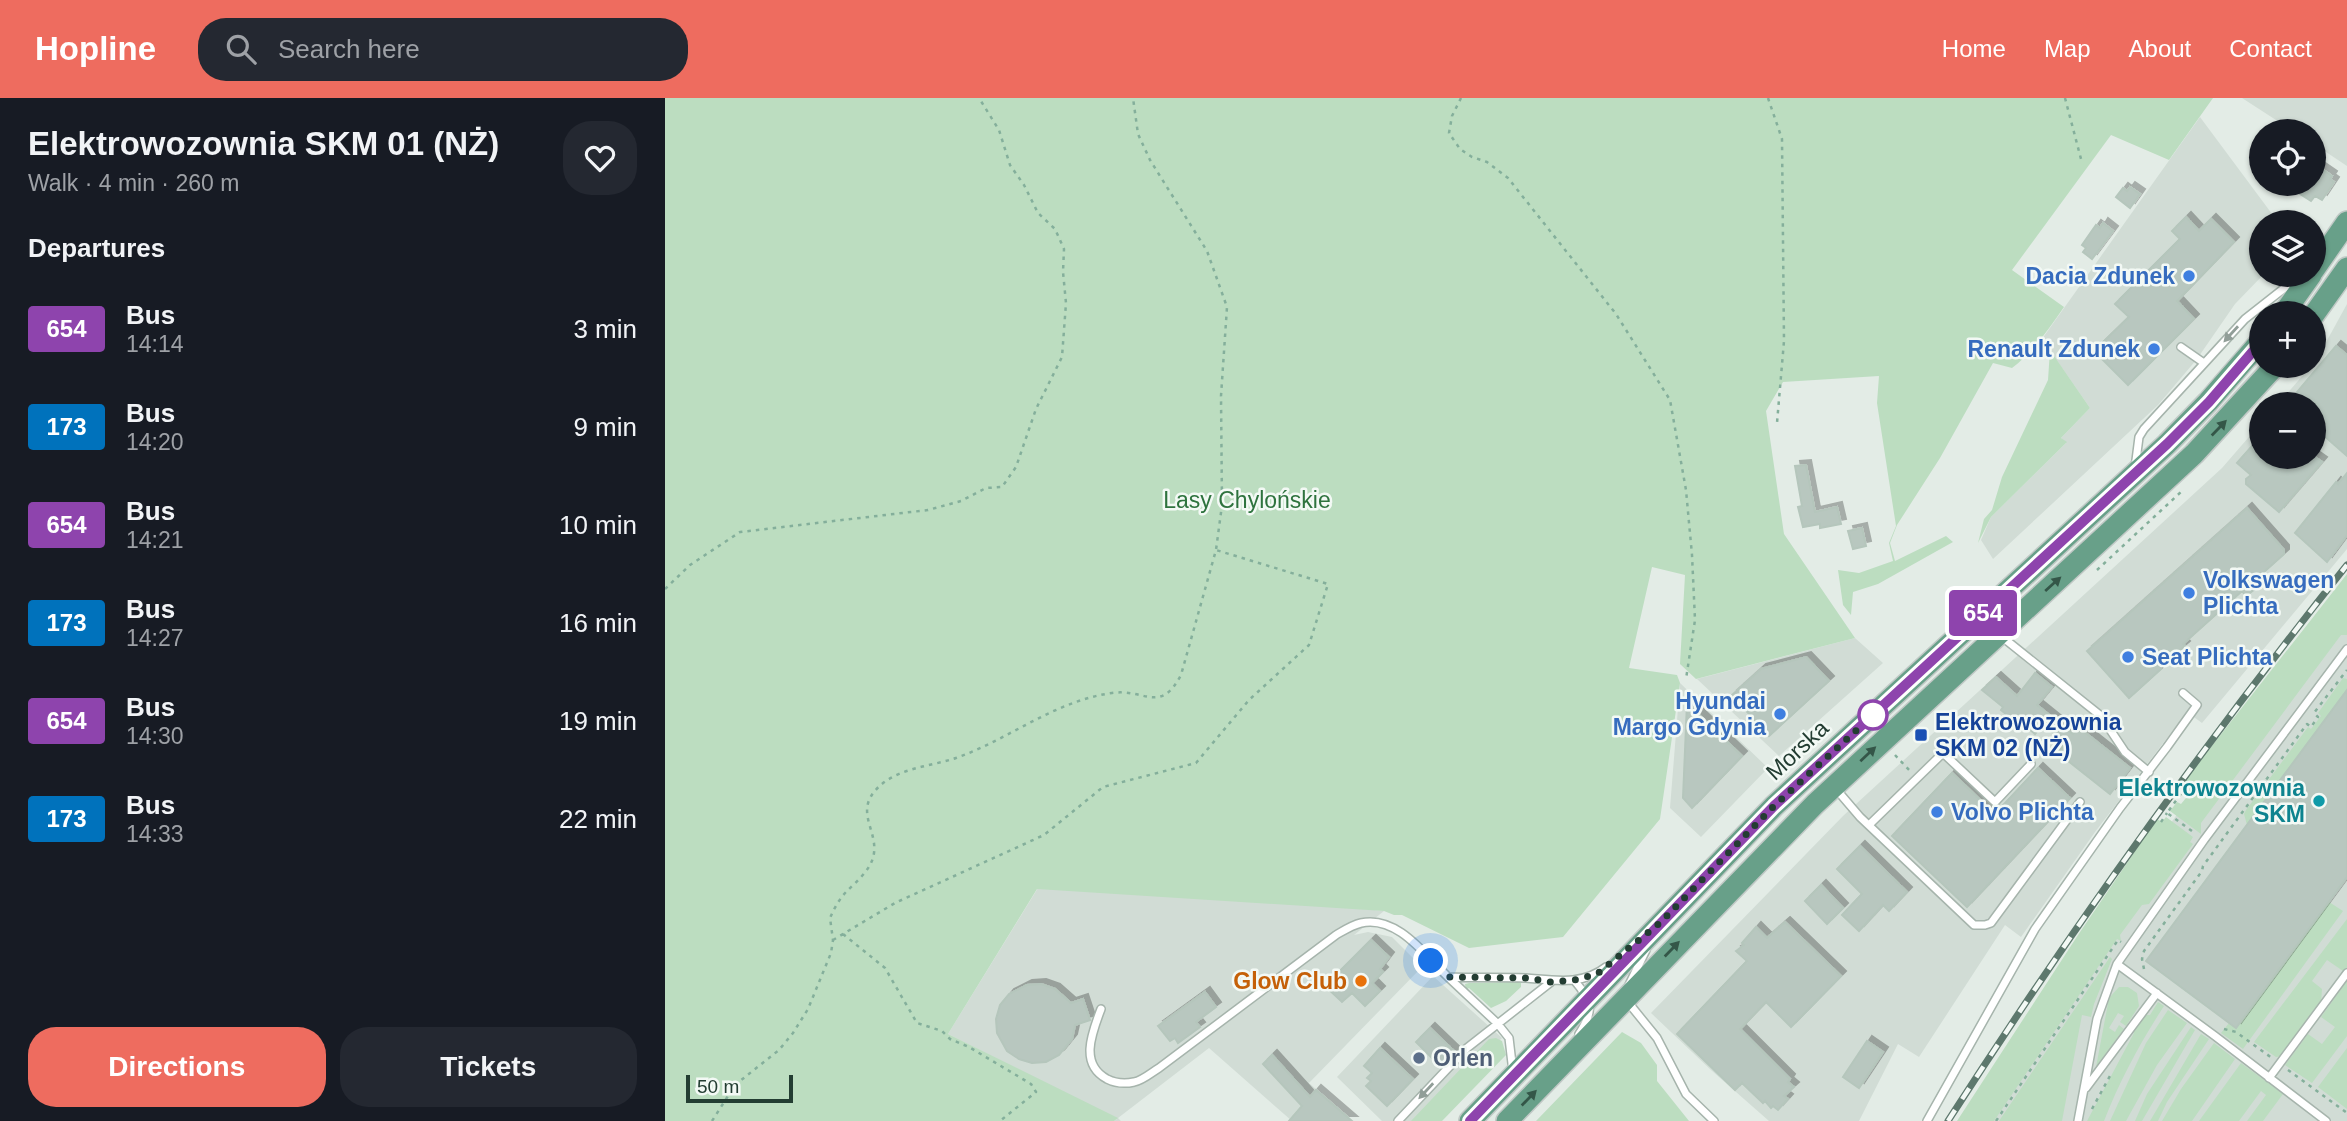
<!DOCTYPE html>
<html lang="en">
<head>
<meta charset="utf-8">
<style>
  :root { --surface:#171b24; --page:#242831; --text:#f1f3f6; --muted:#9ea1a6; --accent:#ee6c5f }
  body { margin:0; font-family:Arial,sans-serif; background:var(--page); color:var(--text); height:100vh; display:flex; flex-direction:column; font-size:26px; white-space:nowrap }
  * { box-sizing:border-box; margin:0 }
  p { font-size:23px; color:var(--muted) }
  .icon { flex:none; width:38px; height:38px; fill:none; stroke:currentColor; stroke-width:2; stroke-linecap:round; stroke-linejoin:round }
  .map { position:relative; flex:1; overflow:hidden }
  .drawer { display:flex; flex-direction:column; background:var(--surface); width:665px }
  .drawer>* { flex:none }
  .badge { padding:0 14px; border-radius:5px; font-size:24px; line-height:46px }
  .tools { position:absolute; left:1584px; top:21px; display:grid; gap:14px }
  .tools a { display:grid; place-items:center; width:77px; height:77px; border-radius:50%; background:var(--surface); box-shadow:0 2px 5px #0004; font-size:35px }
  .scale { position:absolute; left:21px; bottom:18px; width:107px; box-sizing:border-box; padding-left:7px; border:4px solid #233d32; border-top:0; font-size:19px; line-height:24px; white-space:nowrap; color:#233d32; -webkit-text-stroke:5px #f3f9f5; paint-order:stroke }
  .you { position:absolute; width:35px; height:35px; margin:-18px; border:5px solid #fff; border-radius:50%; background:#1a73e8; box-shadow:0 0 0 10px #1a73e833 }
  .map>.badge { position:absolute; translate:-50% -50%; box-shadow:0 0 0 4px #fff }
  h2 { padding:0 28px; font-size:26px; line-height:63px }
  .round { display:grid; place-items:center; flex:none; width:74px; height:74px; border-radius:28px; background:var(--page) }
  .headline { display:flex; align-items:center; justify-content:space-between; height:119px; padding:0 28px }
  h1 { font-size:33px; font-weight:800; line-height:52px }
  .button { display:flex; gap:14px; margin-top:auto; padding:14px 28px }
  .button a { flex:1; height:80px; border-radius:28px; background:var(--accent); color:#fff; font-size:28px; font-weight:800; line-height:80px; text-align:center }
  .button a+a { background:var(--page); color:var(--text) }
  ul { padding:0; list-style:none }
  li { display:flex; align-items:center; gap:21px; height:98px; padding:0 28px }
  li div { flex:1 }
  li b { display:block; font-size:26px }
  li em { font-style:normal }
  li .badge { min-width:77px; font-weight:700; text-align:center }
  header { display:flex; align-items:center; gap:42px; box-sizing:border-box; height:98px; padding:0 35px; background:var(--accent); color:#fff }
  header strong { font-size:33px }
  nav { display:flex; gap:38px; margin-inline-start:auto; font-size:24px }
  .search { width:490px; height:63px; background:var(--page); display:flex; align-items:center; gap:18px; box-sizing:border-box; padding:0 24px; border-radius:28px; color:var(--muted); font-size:26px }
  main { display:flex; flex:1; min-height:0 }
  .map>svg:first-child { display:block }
  .built { fill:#d1dcd5 }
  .green { fill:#bcddc0 }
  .building { fill:#b8c7bf; stroke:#b5c6bc; stroke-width:2; filter:url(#shadow) }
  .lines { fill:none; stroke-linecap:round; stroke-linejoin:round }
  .service-casing { stroke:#a6b4ac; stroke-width:10 }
  .primary-casing { stroke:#c1c9c6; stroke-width:24 }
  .path { stroke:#84af9b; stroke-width:2.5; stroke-dasharray:3.5 5; stroke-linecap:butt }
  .service { stroke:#fff; stroke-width:7 }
  .primary { stroke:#68a089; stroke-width:21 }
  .rail-casing { stroke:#5d786d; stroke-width:7 }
  .rail { stroke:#f3f9f5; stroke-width:4.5; stroke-dasharray:13; stroke-linecap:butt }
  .oneway { fill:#919e98 }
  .oneway2 { fill:#345648 }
  .line-casing { stroke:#fff; stroke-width:16 }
  .line { stroke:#8e44ad; stroke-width:10 }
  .walk { stroke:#233d32; stroke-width:7; stroke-dasharray:0 12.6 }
  .shop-dot { fill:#3f7fe0; stroke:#f3f9f5; stroke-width:2.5 }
  .stop-dot { fill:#fff; stroke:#8e44ad; stroke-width:3.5 }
  .transit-dot { fill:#1a4fb4; stroke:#f3f9f5; stroke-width:2.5 }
  .culture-dot { fill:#0f9aa8; stroke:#f3f9f5; stroke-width:2.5 }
  .food-dot { fill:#e8710a; stroke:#f3f9f5; stroke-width:2.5 }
  .service-dot { fill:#5c6f8a; stroke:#f3f9f5; stroke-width:2.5 }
  .labels { text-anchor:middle; stroke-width:5; stroke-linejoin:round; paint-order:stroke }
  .shop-label { font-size:23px; font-weight:bold; fill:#366cbe; stroke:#f3f9f5; text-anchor:end }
  .park-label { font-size:23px; fill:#2e733e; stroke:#f3f9f5 }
  .transit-label { font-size:23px; font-weight:bold; fill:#164399; stroke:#f3f9f5; text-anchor:start }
  .street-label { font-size:23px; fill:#233d32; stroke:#f3f9f5 }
  .culture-label { font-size:23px; font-weight:bold; fill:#0d838f; stroke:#f3f9f5; text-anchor:end }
  .food-label { font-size:23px; font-weight:bold; fill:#c56008; stroke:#f3f9f5; text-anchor:end }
  .service-label { font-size:23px; font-weight:bold; fill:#4e5e75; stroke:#f3f9f5; text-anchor:start }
</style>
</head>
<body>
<header>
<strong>Hopline</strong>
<div class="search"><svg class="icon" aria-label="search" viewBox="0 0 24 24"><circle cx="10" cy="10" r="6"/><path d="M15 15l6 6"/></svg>Search here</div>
<nav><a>Home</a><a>Map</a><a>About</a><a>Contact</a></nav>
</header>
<main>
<section class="drawer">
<div class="headline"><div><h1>Elektrowozownia SKM 01 (NŻ)</h1><p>Walk · 4 min · 260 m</p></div><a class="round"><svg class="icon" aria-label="heart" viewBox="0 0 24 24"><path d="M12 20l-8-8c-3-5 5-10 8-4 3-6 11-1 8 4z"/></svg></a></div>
<h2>Departures</h2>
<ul>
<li><span class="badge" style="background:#8e44ad;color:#fff">654</span><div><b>Bus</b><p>14:14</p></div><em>3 min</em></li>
<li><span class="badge" style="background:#0072bc;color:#fff">173</span><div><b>Bus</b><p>14:20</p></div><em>9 min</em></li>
<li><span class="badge" style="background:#8e44ad;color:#fff">654</span><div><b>Bus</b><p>14:21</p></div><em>10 min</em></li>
<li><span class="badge" style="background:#0072bc;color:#fff">173</span><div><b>Bus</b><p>14:27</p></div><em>16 min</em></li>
<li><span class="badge" style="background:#8e44ad;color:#fff">654</span><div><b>Bus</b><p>14:30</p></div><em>19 min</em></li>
<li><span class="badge" style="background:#0072bc;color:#fff">173</span><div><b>Bus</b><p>14:33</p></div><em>22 min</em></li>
</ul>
<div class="button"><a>Directions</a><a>Tickets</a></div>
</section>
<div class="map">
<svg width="1682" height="1023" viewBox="0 0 1682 1023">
  <defs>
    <filter id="shadow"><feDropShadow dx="5" dy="-5" stdDeviation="0" flood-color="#0004"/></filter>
  </defs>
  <rect width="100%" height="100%" fill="#e3ece6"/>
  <path class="built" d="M1577 0H1682V68L1649 46 1648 33H1628Z
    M1535 19 1613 124H1596V177H1598L1570 206 1532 261 1493 307 1328 461 1316 442 1326 419 1401 345 1396 340 1425 310 1377 241Z
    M1682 206V451L1537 625 1522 614 1430 734 1356 839 1340 827 1254 959 1233 946 1194 1023H1104L1046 972 986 915 1178 718 1557 370 1596 325V359H1648V306H1613L1646 268H1648Z
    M1682 493V1023H1305L1485 753 1614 579Z
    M1190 540 1218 565 1114 658 1032 581Z
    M1015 585 1103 670 1036 739 1005 710Z
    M439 785 719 813 689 837 703 834 727 839 757 869 644 985 687 1023H627L544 950 453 1020 456 1023H449L452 1021 283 936 373 790Z
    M768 878 837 940 757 1023H717L672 979Z"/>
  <path class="green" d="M0 0H1548L1504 62 1446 37 1347 172 1399 209C1383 232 1369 253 1347 270L1328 265 1275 360 1232 427 1225 445 1230 463 1281 438 1288 444 1213 486 1188 494 1186 517 1178 507 1173 472 1194 475 1228 463 1224 445 1231 428 1212 305 1214 278 1118 284 1101 313 1119 436 1190 540 1031 581 1015 566 1020 477 987 469 964 570 1012 577 1015 585 995 721 898 839 804 850 737 817H729L719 813 372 791 283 936 453 1020 449 1023H0Z
    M1385 252 1425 310 1396 340 1402 344 1326 419 1313 445 1319 421 1327 412 1337 379 1383 282Z
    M1682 476V537H1676L1536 725V736L1505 713 1512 704 1516 706 1521 700 1517 697 1522 690 1517 686Z
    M1678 580 1682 581V592L1582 727 1579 716 1581 712 1643 629 1646 631 1656 618 1653 615Z
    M1501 719 1528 739 1525 744 1528 746 1484 806 1477 807 1455 837 1456 843 1452 841 1329 1023H1292L1413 837 1492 721 1497 724Z
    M1664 804 1678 813 1578 951 1556 935 1564 925 1571 929Z
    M1682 821V870L1678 873 1662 862 1647 883 1657 891 1656 905 1618 958 1611 959 1589 944Z
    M1445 859 1447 861 1429 906 1426 919 1417 917 1397 1023H1334Z
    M1682 883V938L1647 985 1620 967 1643 936 1657 946 1670 929 1656 919Z
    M853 884 856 885V889L841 903 826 910 804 890 801 892 800 886 804 885Z
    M1454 889H1463L1472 895 1474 908 1461 928 1455 924 1459 918 1453 915 1444 930 1450 934 1454 927 1459 931 1431 969 1444 900Z
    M1493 904 1499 908C1475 945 1455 982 1439 1023H1422L1469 935 1468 933 1479 917H1485Z
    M1503 912 1522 925 1492 967 1461 1023H1445L1481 945Z
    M1526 929 1530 932 1477 1023H1470L1482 996Z
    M957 934 976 945 992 967V983L1024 1023H871Z
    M1536 936 1544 941 1502 1004 1493 1023H1485Z
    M831 940 837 943 841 957 777 1023H746L824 941Z
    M1549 945 1570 961 1527 1023H1497L1516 991Z
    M1682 950V1011L1653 989Z
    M1576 965 1618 996 1598 1023H1582L1601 997 1596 993 1574 1023H1534Z"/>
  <path class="building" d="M1654 69 1667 78 1665 81 1669 84 1657 102 1650 98 1646 103 1635 96 1639 90 1632 86H1648V76Z
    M1465 89 1475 96 1465 110 1451 99 1458 90 1462 93Z
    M1521 119 1534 133 1546 121 1569 144 1512 203 1529 221 1463 287 1429 253 1464 219 1450 206 1515 141 1507 133Z
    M1438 125 1448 133 1427 161 1418 154 1421 150 1417 147 1431 127 1435 130Z
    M1671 248 1682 257V358L1648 328V306H1622Z
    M1596 338V359H1650L1657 364 1614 414 1581 386V381L1586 377 1572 365Z
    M1141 367 1150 414 1172 409 1176 426 1155 430V426L1138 429 1133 409 1137 408 1130 368Z
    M1682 375V437L1662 464 1630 435 1671 384 1673 386Z
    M1582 410 1619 452V456L1590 482 1595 487 1581 498 1577 493 1518 546 1520 548 1495 569 1496 571 1464 600 1422 553Z
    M1197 430 1201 448 1188 451 1183 433Z
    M1141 559 1164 583 1104 638 1067 597 1096 571Z
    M1370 575 1387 589 1372 607 1408 636 1413 629 1465 670 1445 696 1393 655 1400 645 1378 626 1370 636 1354 622 1352 625 1336 612 1338 609 1317 592 1331 579 1352 598Z
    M1682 592V779L1571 930 1481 863Z
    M1022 605 1077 658 1027 710 1018 700Z
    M1373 670 1405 700 1302 809 1227 738 1287 675 1330 716Z
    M1195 748 1242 794 1224 813 1218 807 1194 833 1177 817 1197 796 1172 771Z
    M1156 787 1178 810 1162 826 1140 803Z
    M1120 824 1176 878 1126 929 1101 904 1075 931 1125 981 1123 984 1129 989 1119 998 1123 1001 1113 1012 1108 1008 1106 1010 1100 1003 1098 1005 1077 985 1070 992 1012 936 1082 863 1071 853 1079 847 1077 845 1091 829 1102 840Z
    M706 842 724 859 715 871 718 874 707 885 715 893 700 908 687 895 677 904 660 888Z
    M376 886 390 891 406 905 418 901 425 922 410 927 407 941 394 957 381 964 367 965 354 961 342 953 332 935 331 921 335 907 344 896 362 887Z
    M540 894 551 909 531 924 535 929 513 945 510 940 505 943 493 928Z
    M765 930 790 954 776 969 751 944Z
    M1202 943 1218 954 1194 990 1178 979Z
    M715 950 748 981 722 1008 701 988 706 983 702 980 707 975 699 968Z
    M607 957 645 999 651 992 687 1023H624L637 1008 598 966Z"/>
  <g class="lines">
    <g class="service-casing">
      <path id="service" d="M1516 249 1539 265
        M1470 370 1474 339 1479 331 1580 221 1636 177
        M1336 538 1436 618 1460 654 1484 674
        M1171 691 1195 719 1309 827H1320L1326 825 1415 704
        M1204 727 1278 655 1330 704 1366 666
        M1452 866 1550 938 1661 1023
        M783 879 832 925 844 940 848 974
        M909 882C927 903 930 912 914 936
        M963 889 981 852
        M962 903 992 940 1021 996 1049 1023
        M436 911C427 935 414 966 442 981 450 985 460 986 469 984 477 983 486 975 494 970L671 837C678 833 687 827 696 825 732 817 760 857 783 879 809 880 835 879 861 880 889 882 917 888 941 869
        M1604 980 1682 875
        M1421 990 1492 895
        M733 1023 802 950 886 884
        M1262 1023 1370 831 1455 710 1502 649 1532 607 1518 595
        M1413 1023 1432 921 1452 866 1539 742 1682 551"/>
    </g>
    <g class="primary-casing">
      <path id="primary" d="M1648 173 1682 124
        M1619 215 1646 177
        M1648 218 1682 170
        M805 1023 1109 708 1502 346 1543 304 1596 243
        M842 1023 1150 706 1529 356 1610 268"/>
    </g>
    <path class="path" d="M796 0 787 18 784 35 795 51 807 59 822 64 843 80 951 216 1005 302 1021 392 1027 457 1030 522 1021 581
      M1103 0 1117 41 1119 243 1112 325
      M1400 0 1416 61
      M1648 247 1658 234
      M1432 472 1517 393
      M0 491 25 467 75 434 263 412 296 403 321 390 337 389 351 369 371 311 397 259 401 205 398 174 399 151 390 131 373 115 359 87 345 67 334 32 314 0
      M1230 657 1245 673
      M1521 689 1502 715 1531 736
      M1496 724 1502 715
      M178 836 220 870 252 925 277 933 285 941 304 949 366 986 371 994 335 1023
      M168 842 230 805 379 737 438 689 531 665 584 602 644 547 663 486 551 452
      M1479 871 1477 861 1479 853 1537 773 1538 768 1642 626 1646 629 1653 619 1649 615 1682 572
      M1559 931 1571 934 1607 960
      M1623 972 1682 1015
      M1427 1011 1446 976
      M47 1023 70 987 114 952 128 935 143 911 166 855 168 842 165 820C169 811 174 801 182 793 192 783 207 771 209 755 212 733 192 715 209 694 228 670 264 669 291 660 345 641 389 603 447 595 479 590 495 617 516 577L551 452 557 407 556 298 562 209 542 153 485 62 473 36 468 0
      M1331 1023 1453 842 1456 844"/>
    <use href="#service" class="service"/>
    <use href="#primary" class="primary"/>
    <g class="rail-casing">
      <path id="rail" d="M1283 1023C1407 830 1540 645 1682 467"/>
    </g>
    <use href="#rail" class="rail"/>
  </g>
  <defs><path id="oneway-solid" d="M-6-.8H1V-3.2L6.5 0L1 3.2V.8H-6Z" transform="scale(1.75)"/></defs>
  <g class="oneway">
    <use href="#oneway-solid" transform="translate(1566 236) rotate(132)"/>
    <use href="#oneway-solid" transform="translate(761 993) rotate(133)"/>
  </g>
  <g class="oneway2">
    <use href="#oneway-solid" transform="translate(1554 330) rotate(-46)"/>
    <use href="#oneway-solid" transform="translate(1388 486) rotate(-42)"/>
    <use href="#oneway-solid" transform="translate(1203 656) rotate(-43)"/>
    <use href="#oneway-solid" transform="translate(1007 851) rotate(-46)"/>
    <use href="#oneway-solid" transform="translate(864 1000) rotate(-46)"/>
  </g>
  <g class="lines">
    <g class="line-casing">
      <path id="line" d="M805 1023 1109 708 1502 346 1544 304 1596 244"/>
    </g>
    <use href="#line" class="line"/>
    <path class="walk" d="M766 863 783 879 863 880 886 884 909 882 932 876 996 824 1109 708 1208 617"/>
  </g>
  <g class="shop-dot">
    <circle cx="1524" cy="178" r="7"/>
    <circle cx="1489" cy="251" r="7"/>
    <circle cx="1524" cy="495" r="7"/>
    <circle cx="1463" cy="559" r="7"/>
    <circle cx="1115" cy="616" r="7"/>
    <circle cx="1272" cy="714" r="7"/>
  </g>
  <circle class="stop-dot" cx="1208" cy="617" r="14"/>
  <rect class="transit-dot" x="1249" y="630" width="14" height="14" rx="3.5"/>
  <circle class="culture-dot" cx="1654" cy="703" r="7"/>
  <circle class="food-dot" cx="696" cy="883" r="7"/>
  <circle class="service-dot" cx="754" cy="960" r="7"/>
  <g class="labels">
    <g class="shop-label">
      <text x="1510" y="186">Dacia Zdunek</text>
      <text x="1475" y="259">Renault Zdunek</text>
      <text x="1538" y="490" text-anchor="start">Volkswagen<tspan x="1538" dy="26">Plichta</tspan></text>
      <text x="1477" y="567" text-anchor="start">Seat Plichta</text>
      <text x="1101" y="611">Hyundai<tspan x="1101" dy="26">Margo Gdynia</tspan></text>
      <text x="1286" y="722" text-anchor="start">Volvo Plichta</text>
    </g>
    <g class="park-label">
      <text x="582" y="410">Lasy Chylońskie</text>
    </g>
    <g class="transit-label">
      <text x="1270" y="632">Elektrowozownia<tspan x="1270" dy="26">SKM 02 (NŻ)</tspan></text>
    </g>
    <g class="street-label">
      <text transform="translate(1132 652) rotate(-43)" y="8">Morska</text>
    </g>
    <g class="culture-label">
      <text x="1640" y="698">Elektrowozownia<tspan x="1640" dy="26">SKM</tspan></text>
    </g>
    <g class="food-label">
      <text x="682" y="891">Glow Club</text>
    </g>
    <g class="service-label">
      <text x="768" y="968">Orlen</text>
    </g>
  </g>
</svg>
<div class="tools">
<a><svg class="icon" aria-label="locate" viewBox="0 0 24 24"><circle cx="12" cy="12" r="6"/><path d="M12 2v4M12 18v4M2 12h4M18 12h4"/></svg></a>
<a><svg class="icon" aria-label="layers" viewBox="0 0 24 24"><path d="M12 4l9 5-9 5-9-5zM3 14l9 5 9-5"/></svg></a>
<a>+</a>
<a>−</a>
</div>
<div class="scale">50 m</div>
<div class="you" style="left:766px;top:863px"></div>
<b class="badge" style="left:1318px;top:515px;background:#8e44ad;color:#fff">654</b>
</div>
</main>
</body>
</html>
